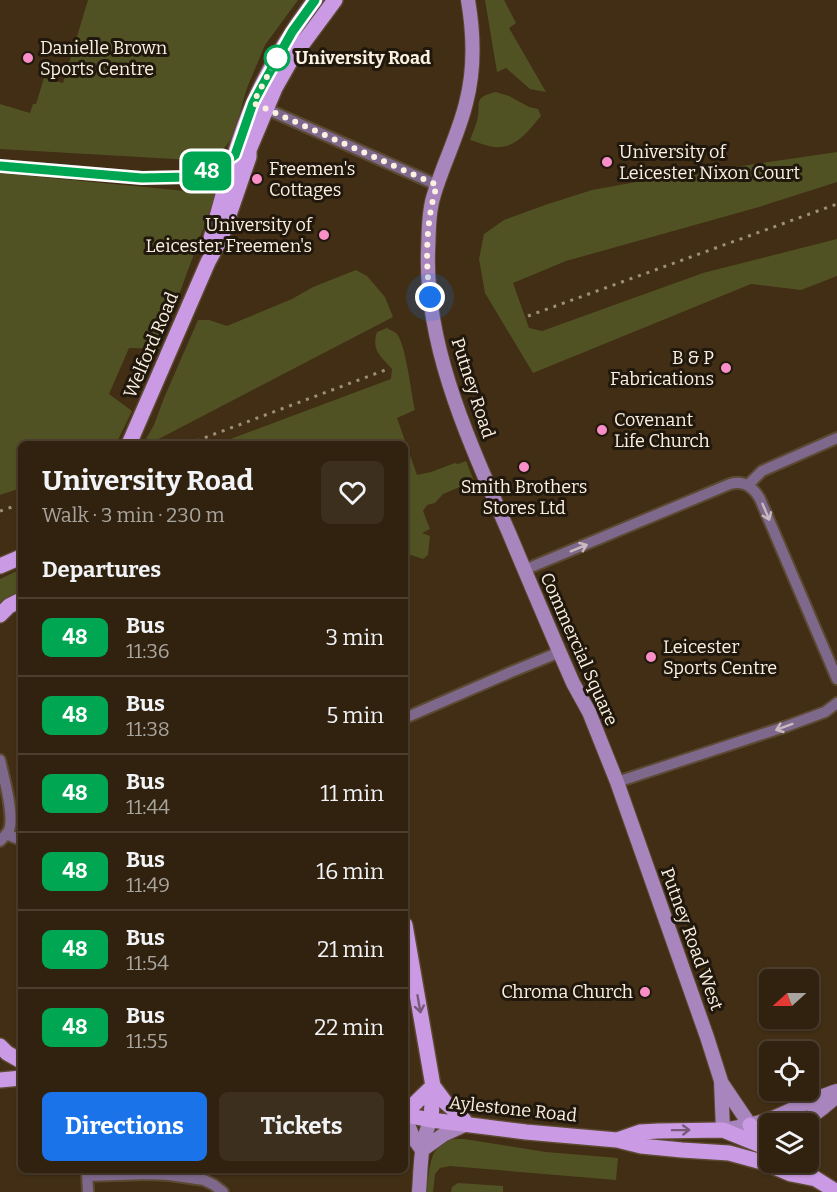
<!DOCTYPE html>
<html lang="en">
<head>
<meta charset="utf-8">
<style>
  :root { --surface:#31220f; --page:#3d2f1d; --text:#f1f3f6; --muted:#a8a49e; --line:#4c3f2f; --accent:#1a73e8 }
  body { margin:0; font-family:Bitter,serif; background:var(--page); color:var(--text); height:100vh; display:flex; flex-direction:column; font-size:22px; white-space:nowrap }
  * { box-sizing:border-box; margin:0 }
  p { font-size:20px; color:var(--muted) }
  .icon { flex:none; width:33px; height:33px; fill:none; stroke:currentColor; stroke-width:2; stroke-linecap:round; stroke-linejoin:round }
  .map { position:relative; flex:1; overflow:hidden }
  .side { position:absolute; left:18px; top:441px; width:390px; height:732px; display:flex; flex-direction:column; background:var(--surface); border-radius:9px; box-shadow:0 2px 4px #0004,0 0 0 2px var(--line) }
  .side>* { flex:none }
  .badge { padding:0 12px; border-radius:9px; font-size:21px; line-height:39px }
  .needle { width:39px; rotate:249deg }
  .fabs { position:absolute; left:759px; top:969px; display:grid; gap:12px }
  .fabs a { display:grid; place-items:center; width:60px; height:60px; border-radius:9px; background:var(--surface); box-shadow:0 2px 4px #0004,0 0 0 2px var(--line); font-size:30px }
  .you { position:absolute; width:30px; height:30px; margin:-15px; border:4px solid #fff; border-radius:50%; background:#1a73e8; box-shadow:0 0 0 9px #1a73e833 }
  .map>.badge { position:absolute; translate:-50% -50%; box-shadow:0 0 0 3px #fff }
  h2 { padding:0 24px; font-size:22px; line-height:54px }
  .round { display:grid; place-items:center; flex:none; width:63px; height:63px; border-radius:9px; background:var(--page) }
  .head { display:flex; align-items:center; justify-content:space-between; height:102px; padding:0 24px }
  h1 { font-size:28px; font-weight:700; line-height:45px }
  .cta { display:flex; gap:12px; margin-top:auto; padding:12px 24px }
  .cta a { flex:1; height:69px; border-radius:9px; background:var(--accent); color:#fff; font-size:24px; font-weight:700; line-height:69px; text-align:center }
  .cta a+a { background:var(--page); color:var(--text) }
  ul { padding:0; list-style:none }
  li { display:flex; align-items:center; gap:18px; height:78px; padding:0 24px; border-top:2px solid var(--line) }
  li div { flex:1 }
  li b { display:block; font-size:22px }
  li em { font-style:normal }
  li .badge { min-width:66px; font-weight:700; text-align:center }
  .map>svg:first-child { display:block }
  .green { fill:#515223 }
  .lines { fill:none; stroke-linecap:round; stroke-linejoin:round }
  .street-casing { stroke:#5b4931; stroke-width:14 }
  .secondary-casing { stroke:#5b4931; stroke-width:16 }
  .primary-casing { stroke:#5b4931; stroke-width:18 }
  .street { stroke:#7e688b; stroke-width:10 }
  .secondary { stroke:#a985bd; stroke-width:14 }
  .primary { stroke:#ca9be4; stroke-width:15 }
  .rail { stroke:#9e8f7a; stroke-width:3; stroke-dasharray:3 6; stroke-linecap:butt }
  .oneway { stroke:#cababf }
  .oneway2 { stroke:#765a78 }
  .line-casing { stroke:#fff; stroke-width:14 }
  .line { stroke:#00a651; stroke-width:9 }
  .walk { stroke:#fcf0e1; stroke-width:6; stroke-dasharray:0 10.8 }
  .poi-dot { fill:#fa8fc8; stroke:#21180d; stroke-width:2 }
  .stop-dot { fill:#fff; stroke:#00a651; stroke-width:3 }
  .labels { text-anchor:middle; stroke-width:6; stroke-linejoin:round; paint-order:stroke }
  .poi-label { font-size:18px; fill:#fcf0e1; stroke:#21180d; text-anchor:start }
  .stop-label { font-size:18px; font-weight:bold; fill:#fcf0e1; stroke:#21180d; text-anchor:start }
  .street-label { font-size:18px; fill:#fcf0e1; stroke:#21180d }
</style>
</head>
<body>
<div class="map">
<svg width="837" height="1192" viewBox="0 0 837 1192">
  <rect width="100%" height="100%" fill="#412e14"/>
  <path class="green" d="M88 0H298L265 45 247 88 233 136 226 146 216 157 205 159 192 160 0 149V104L30 113 33 104H36L44 78 63 83Z
    M485 0H504L516 23 509 28 546 92 530 89 506 68 497 72Z
    M496 92 509 96 529 107 538 109 541 116C529 130 515 150 494 147 486 146 477 142 470 140 472 134 475 128 477 121 482 103 471 98 496 92Z
    M837 152V182L759 207 566 261 513 283 529 328 542 331 703 273 837 239V276L801 290 751 284 533 373 485 293 479 259 484 234 504 220 545 205 592 190 653 179Z
    M0 173 216 194 159 349 129 348 109 394 132 411 116 444H21V488L0 495Z
    M356 270 367 276 385 297 393 317 149 444H143L154 425 164 398 198 320H209L227 326 292 299 313 287Z
    M387 328C390 330 393 331 396 333 406 343 411 394 415 410L397 418 417 475 431 472 455 463 458 464 466 461 474 481 443 494 435 503 427 505 423 511 430 529 422 533 430 536 428 555 423 559 411 555 405 558V444H217L391 379 392 369C381 356 371 351 377 332Z
    M21 569V595L0 607V579Z
    M454 1139H464L546 1152 618 1158 616 1180 450 1166 440 1168 435 1174 433 1192H427C427 1183 430 1160 434 1153 438 1146 447 1141 454 1139Z
    M458 1183 503 1186V1192H451L452 1187Z"/>
  <g class="lines">
    <g class="street-casing">
      <path id="street" d="M262 107 437 185
        M0 166 142 178 189 177 218 168 234 155
        M189 177C202 182 218 184 231 176
        M748 485 762 471 837 438
        M524 570 730 484C744 480 753 487 760 499L837 679
        M405 718 511 672 560 652
        M0 760C3 775 15 816 9 830 7 834 3 838 0 841
        M617 782 787 726 825 712 837 703
        M6 834 21 840
        M87 1171 88 1192
        M87 1176 149 1174 169 1175 204 1180 214 1185 223 1192"/>
    </g>
    <g class="secondary-casing">
      <path id="secondary" d="M468 0C474 35 475 69 466 103 458 136 442 166 433 198 428 215 429 234 428 252 425 349 471 445 509 533 530 583 551 633 573 683L589 712 617 782 707 1037 721 1081 723 1130C740 1127 758 1124 775 1117 796 1108 815 1098 837 1091
        M721 1082 750 1125
        M405 1118 414 1139 422 1150 443 1135 467 1124
        M801 1124 824 1107 837 1096
        M419 1192C421 1167 420 1142 431 1120"/>
    </g>
    <g class="primary-casing">
      <path id="primary" d="M211 238C224 193 235 146 254 102 270 66 291 32 315 0
        M129 444 208 262 221 238 249 157V150L275 88 292 58 335 0
        M0 566 21 557
        M0 615 9 606 21 600
        M405 925 433 1086 431 1120
        M0 1046 7 1053 21 1061
        M0 1080 21 1078
        M405 1113 433 1086 445 1102 460 1115 467 1124
        M405 1115 431 1120 526 1132 617 1140 641 1146 682 1150 729 1153 762 1162 791 1174 816 1179
        M750 1125 764 1147
        M617 1140 640 1132 659 1131 723 1130 770 1149
        M794 1162 816 1179 837 1192"/>
    </g>
    <use href="#street" class="street"/>
    <use href="#secondary" class="secondary"/>
    <use href="#primary" class="primary"/>
    <path class="rail" d="M528 316 837 204
      M188 444 388 369
      M0 511 21 504"/>
  </g>
  <defs><path id="oneway-shaft" d="M-6 0H5M1.5-3L5.5 0L1.5 3" fill="none" stroke-width="1.6" stroke-linecap="round" stroke-linejoin="round" transform="scale(1.5)"/></defs>
  <g class="oneway">
    <use href="#oneway-shaft" transform="translate(766 512) rotate(67)"/>
    <use href="#oneway-shaft" transform="translate(579 548) rotate(-22)"/>
    <use href="#oneway-shaft" transform="translate(784 727) rotate(160)"/>
  </g>
  <g class="oneway2">
    <use href="#oneway-shaft" transform="translate(419 1004) rotate(80)"/>
    <use href="#oneway-shaft" transform="translate(681 1130) rotate(-1)"/>
  </g>
  <g class="lines">
    <g class="line-casing">
      <path id="line" d="M0 166 142 178 189 177 218 168 235 155 253 103 262 86 292 32 315 0"/>
    </g>
    <use href="#line" class="line"/>
    <path class="walk" d="M277 58 253 103 437 185C426 219 425 261 430 297"/>
  </g>
  <g class="poi-dot">
    <circle cx="28" cy="58" r="6"/>
    <circle cx="607" cy="162" r="6"/>
    <circle cx="257" cy="179" r="6"/>
    <circle cx="324" cy="235" r="6"/>
    <circle cx="726" cy="368" r="6"/>
    <circle cx="602" cy="430" r="6"/>
    <circle cx="524" cy="467" r="6"/>
    <circle cx="651" cy="657" r="6"/>
    <circle cx="645" cy="992" r="6"/>
  </g>
  <circle class="stop-dot" cx="277" cy="58" r="12"/>
  <g class="labels">
    <g class="poi-label">
      <text x="40" y="54">Danielle Brown<tspan x="40" dy="21">Sports Centre</tspan></text>
      <text x="619" y="158">University of<tspan x="619" dy="21">Leicester Nixon Court</tspan></text>
      <text x="269" y="175">Freemen's<tspan x="269" dy="21">Cottages</tspan></text>
      <text x="312" y="231" text-anchor="end">University of<tspan x="312" dy="21">Leicester Freemen's</tspan></text>
      <text x="714" y="364" text-anchor="end">B &amp; P<tspan x="714" dy="21">Fabrications</tspan></text>
      <text x="614" y="426">Covenant<tspan x="614" dy="21">Life Church</tspan></text>
      <text x="524" y="493" text-anchor="middle">Smith Brothers<tspan x="524" dy="21">Stores Ltd</tspan></text>
      <text x="663" y="653">Leicester<tspan x="663" dy="21">Sports Centre</tspan></text>
      <text x="633" y="998" text-anchor="end">Chroma Church</text>
    </g>
    <g class="stop-label">
      <text x="295" y="64">University Road</text>
    </g>
    <g class="street-label">
      <text transform="translate(151 345) rotate(-67)" y="6">Welford Road</text>
      <text transform="translate(473 388) rotate(72)" y="6">Putney Road</text>
      <text transform="translate(579 649) rotate(66)" y="6">Commercial Square</text>
      <text transform="translate(692 939) rotate(70)" y="6">Putney Road West</text>
      <text transform="translate(513 1109) rotate(6)" y="6">Aylestone Road</text>
    </g>
  </g>
</svg>
<div class="fabs">
<a><svg class="needle" viewBox="-14 -14 28 28"><path d="M0-13l5 13h-10z" fill="#e53935"/><path d="M0 13l5-13h-10z" fill="#a8a49e"/></svg></a>
<a><svg class="icon" aria-label="locate" viewBox="0 0 24 24"><circle cx="12" cy="12" r="6"/><path d="M12 2v4M12 18v4M2 12h4M18 12h4"/></svg></a>
<a><svg class="icon" aria-label="layers" viewBox="0 0 24 24"><path d="M12 4l9 5-9 5-9-5zM3 14l9 5 9-5"/></svg></a>
</div>
<div class="you" style="left:430px;top:297px"></div>
<b class="badge" style="left:207px;top:171px;background:#00a651;color:#fff">48</b>
<section class="side">
<div class="head"><div><h1>University Road</h1><p>Walk · 3 min · 230 m</p></div><a class="round"><svg class="icon" aria-label="heart" viewBox="0 0 24 24"><path d="M12 20l-8-8c-3-5 5-10 8-4 3-6 11-1 8 4z"/></svg></a></div>
<h2>Departures</h2>
<ul>
<li><span class="badge" style="background:#00a651;color:#fff">48</span><div><b>Bus</b><p>11:36</p></div><em>3 min</em></li>
<li><span class="badge" style="background:#00a651;color:#fff">48</span><div><b>Bus</b><p>11:38</p></div><em>5 min</em></li>
<li><span class="badge" style="background:#00a651;color:#fff">48</span><div><b>Bus</b><p>11:44</p></div><em>11 min</em></li>
<li><span class="badge" style="background:#00a651;color:#fff">48</span><div><b>Bus</b><p>11:49</p></div><em>16 min</em></li>
<li><span class="badge" style="background:#00a651;color:#fff">48</span><div><b>Bus</b><p>11:54</p></div><em>21 min</em></li>
<li><span class="badge" style="background:#00a651;color:#fff">48</span><div><b>Bus</b><p>11:55</p></div><em>22 min</em></li>
</ul>
<div class="cta"><a>Directions</a><a>Tickets</a></div>
</section>
</div>
</body>
</html>
